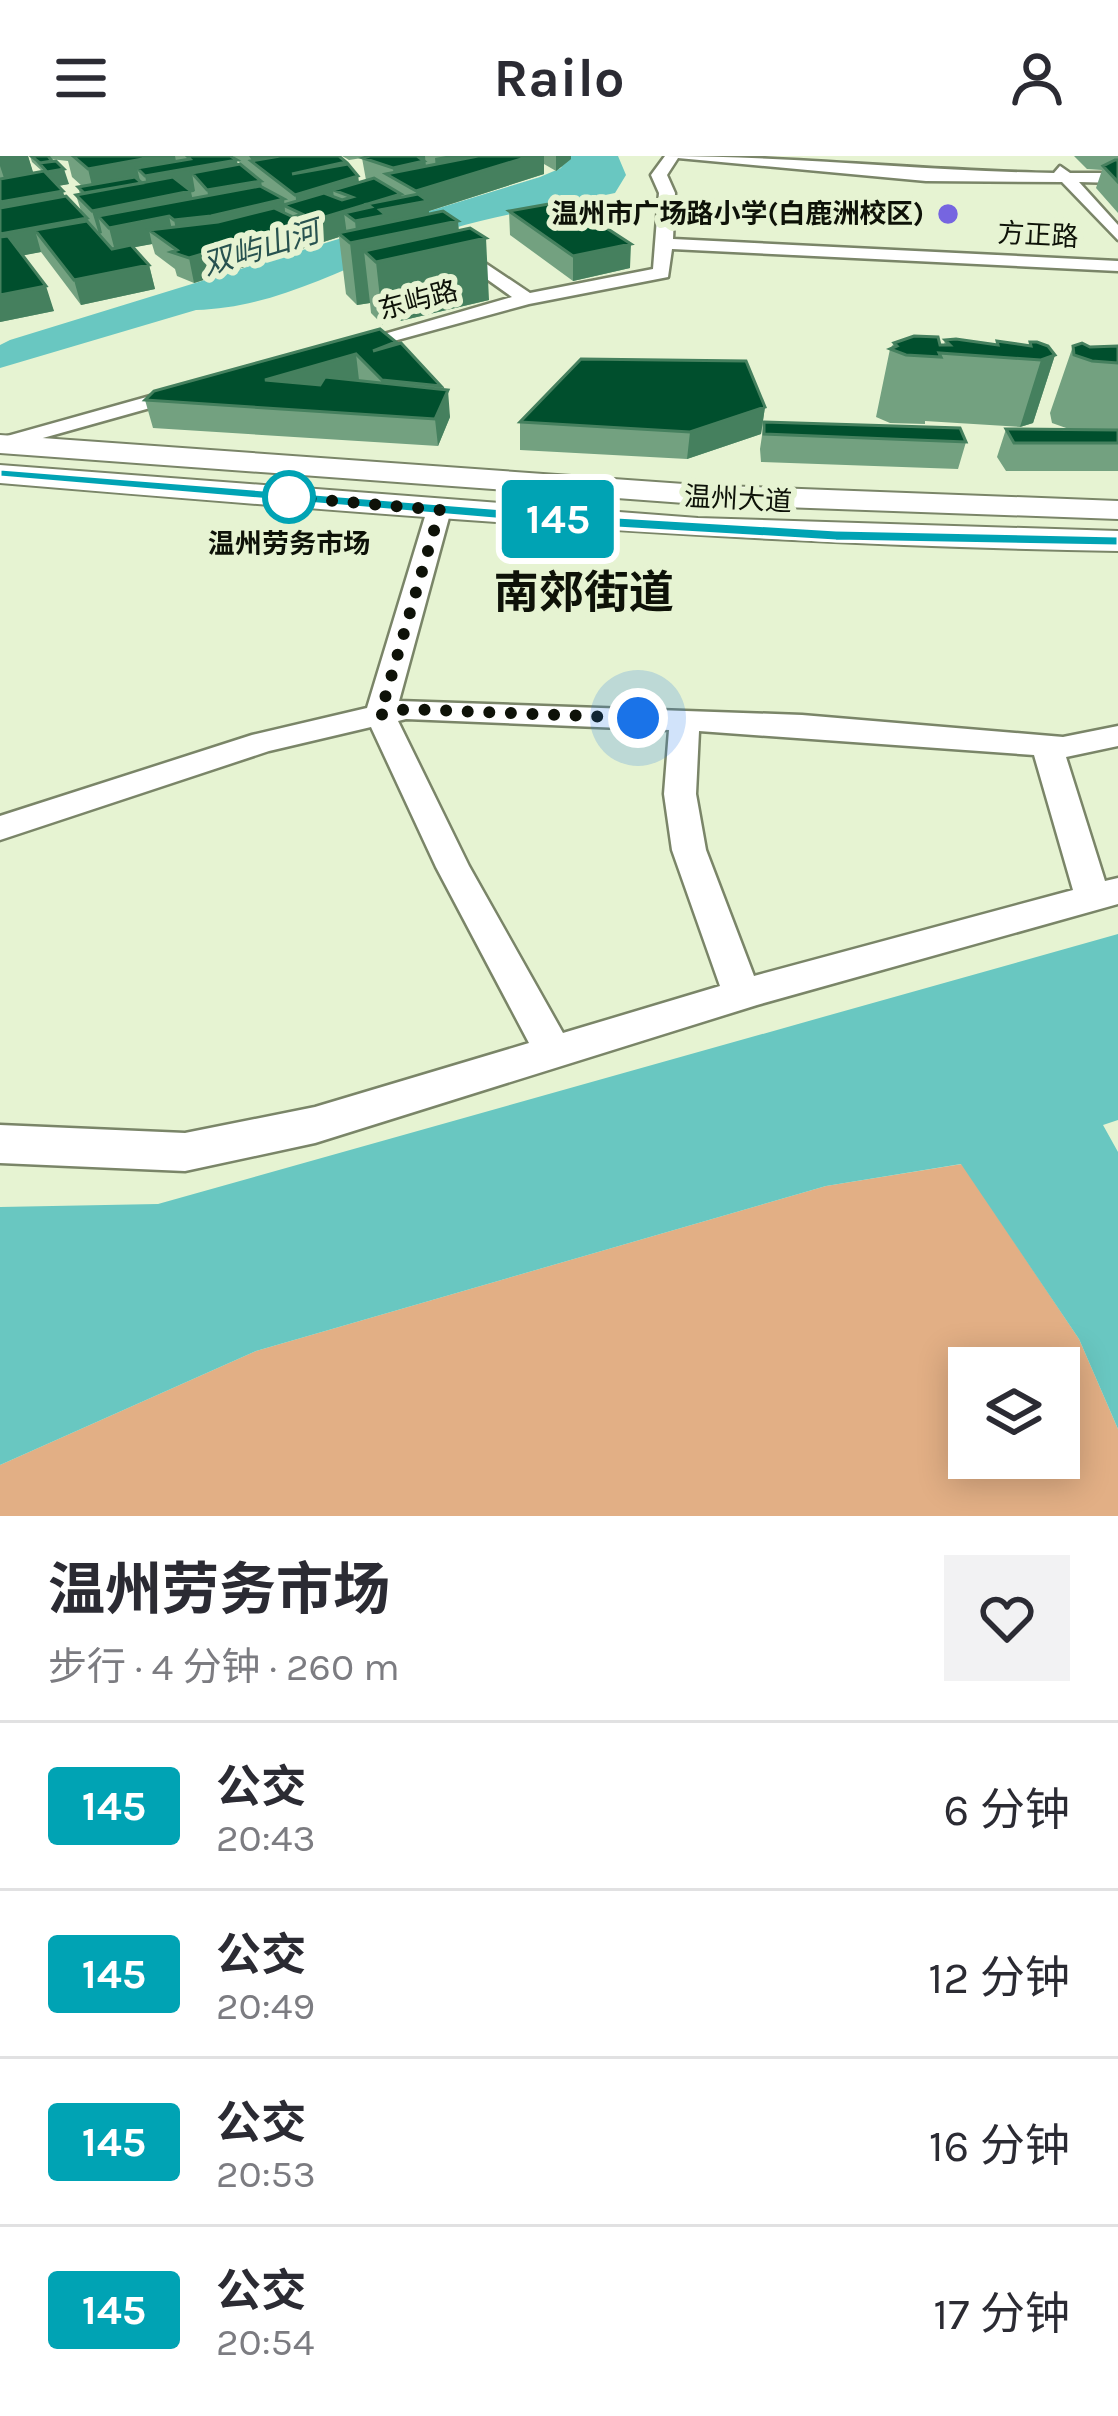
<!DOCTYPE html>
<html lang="zh">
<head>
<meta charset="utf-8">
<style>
  :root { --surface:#fff; --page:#f2f2f3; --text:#2b2b33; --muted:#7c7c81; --line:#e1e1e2 }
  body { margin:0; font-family:Karla,"Noto Sans SC",sans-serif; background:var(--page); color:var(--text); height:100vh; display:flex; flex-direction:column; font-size:45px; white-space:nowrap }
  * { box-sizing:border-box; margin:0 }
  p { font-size:39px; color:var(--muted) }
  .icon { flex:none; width:66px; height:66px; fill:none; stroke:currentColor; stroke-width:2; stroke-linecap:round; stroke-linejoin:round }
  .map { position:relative; height:1360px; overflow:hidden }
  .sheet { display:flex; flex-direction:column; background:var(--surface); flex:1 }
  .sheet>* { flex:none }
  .badge { padding:0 24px; border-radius:9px; font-size:42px; line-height:78px }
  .tools { position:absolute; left:948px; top:1191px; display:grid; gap:24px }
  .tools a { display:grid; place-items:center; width:132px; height:132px; border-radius:0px; background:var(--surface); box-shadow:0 6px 30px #0003; font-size:60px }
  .you { position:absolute; width:60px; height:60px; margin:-30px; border:9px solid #fff; border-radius:50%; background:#1a73e8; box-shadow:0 0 0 18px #1a73e833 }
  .map>.badge { position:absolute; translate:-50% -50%; box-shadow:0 0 0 6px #fff }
  .round { display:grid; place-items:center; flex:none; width:126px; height:126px; border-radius:0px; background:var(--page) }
  .overview { display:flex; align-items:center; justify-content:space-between; height:204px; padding:0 48px }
  h1 { font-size:57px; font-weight:700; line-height:90px }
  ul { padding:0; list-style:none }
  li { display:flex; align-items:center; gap:36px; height:168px; padding:0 48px; border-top:3px solid var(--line) }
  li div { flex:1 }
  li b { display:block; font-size:45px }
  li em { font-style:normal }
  li .badge { min-width:132px; font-weight:700; text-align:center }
  header { display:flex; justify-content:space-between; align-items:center; height:156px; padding:0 48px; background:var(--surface); font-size:54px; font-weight:700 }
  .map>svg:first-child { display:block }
  .green { fill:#e2af85; fill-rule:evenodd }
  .water { fill:#69c7c1 }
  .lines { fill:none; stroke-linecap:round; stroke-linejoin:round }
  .minor-casing { stroke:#7a8568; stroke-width:5 }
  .major-casing { stroke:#7a8568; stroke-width:4 }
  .minor { fill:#fff; fill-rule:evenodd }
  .major { fill:#fff; fill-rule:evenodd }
  .wall { fill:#73a180; fill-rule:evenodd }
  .shaded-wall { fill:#45805e; fill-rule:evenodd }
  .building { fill:#004f2d; stroke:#45805e; stroke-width:3 }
  .line { fill:#00a3b4; stroke:#fff; stroke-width:3 }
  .walk { stroke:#0e1208; stroke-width:12; stroke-dasharray:0 21.6 }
  .poi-dot { fill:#7665e0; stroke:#e6f3d2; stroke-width:4.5 }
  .stop-dot { fill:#fff; stroke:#00a3b4; stroke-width:6 }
  .labels { text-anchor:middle; stroke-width:12; stroke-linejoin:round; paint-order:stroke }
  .far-poi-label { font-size:27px; font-weight:bold; fill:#0e1208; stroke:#e6f3d2; text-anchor:end }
  .far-street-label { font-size:27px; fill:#0e1208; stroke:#e6f3d2 }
  .far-stop-label { font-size:27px; font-weight:bold; fill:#0e1208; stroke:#e6f3d2 }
  .far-water-label { font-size:30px; font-style:italic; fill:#27524f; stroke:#e6f3d2 }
  .district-label { font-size:45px; font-weight:bold; fill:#0e1208; stroke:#e6f3d2 }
</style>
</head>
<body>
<header><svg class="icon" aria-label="menu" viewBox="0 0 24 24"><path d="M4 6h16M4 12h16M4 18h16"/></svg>Railo<svg class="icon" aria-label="person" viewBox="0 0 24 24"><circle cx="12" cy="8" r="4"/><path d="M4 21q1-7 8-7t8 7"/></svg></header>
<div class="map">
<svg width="1118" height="1360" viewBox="0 0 1118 1360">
  <rect width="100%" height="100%" fill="#e6f3d2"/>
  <path class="green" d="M962 1008 1079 1183 1118 1273V1360H0V1309L256 1195 826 1030ZM969 1212H1059V1302H969Z"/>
  <path class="water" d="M567 0H618L626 19 615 37C561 49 505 57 451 73 365 97 288 152 196 154L0 212V189L10 184 540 21 561 12Z
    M1118 778V964L1103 969 1118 996V1273L1079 1183 961 1008 826 1030 256 1195 0 1309V1051L158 1048Z"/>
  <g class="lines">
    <g class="minor-casing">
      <path id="minor" d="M665 0C794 0 924 15 1054 17L1060 10 1070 17H1118V27L1079 26 1118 69V84L1062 26 926 25 678 2 667 19 675 37 673 83 1118 105V115L672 93 668 121 529 148 346 198 336 192 512 141 446 94 443 90 452 85 530 137 653 113 659 37 651 19Z
        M186 230 197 236 193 240 0 294V282Z
        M439 347 451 354 399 545 802 559 1063 581 1118 570V590L1066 601 1105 725 1118 722V748L757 849 315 987 185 1015 0 1007V969L185 977 315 951 529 887 436 711 371 571 269 595 0 684V660L252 579 367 552 427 354ZM406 563 669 574 664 638 672 694 720 830 563 877 469 710 398 565ZM699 575 1034 599 1073 734 754 820 706 694 696 638Z"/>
    </g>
    <g class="major-casing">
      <path id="major" d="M0 279 698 329 1118 345V363L698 348 0 297Z
        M0 309 698 362 1118 375V395C744 389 372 358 0 327Z"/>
    </g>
    <use href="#minor" class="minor"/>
    <use href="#major" class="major"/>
  </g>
  <path class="wall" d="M0 0H28L33 17 42 15 32 6 30 0H230L238 9 246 13 233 0H339L358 20 359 27 366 24 362 2 349 4 342 0H571V3L556 15 544 8V18L429 55V58L458 65 459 74 489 144 383 169 371 157 370 147 357 149 346 138 339 81 194 127 177 120 175 113 155 98 152 88 134 91 149 109 155 133 81 149 41 96 23 99 54 155 0 166ZM50 3 68 5 72 21 82 30 78 31 80 38 76 39 81 55 64 40 58 30 69 28Z
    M1074 0H1118V57L1096 32 1102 14 1087 13Z
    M509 55 630 112 573 125 510 79Z
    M945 184 996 189 997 185 1029 189 1030 186 1055 199 1033 267 1020 271 925 265V268L890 267 876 261 890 193 894 187 944 189Z
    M396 189 441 230 450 261 438 290 153 272 145 244Z
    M1073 190H1118V315H1006L997 301 1006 273H1069L1052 267 1050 257Z
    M765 251 761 278 687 303 520 294V266Z
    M764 266 966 286 958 313 761 306 760 293Z"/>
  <path class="shaded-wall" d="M0 0H28L39 35 10 40 0 10Z
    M159 0H175L178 15 237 4 241 27 192 17 195 35 191 36 196 58 169 60 174 83 149 74 152 88 115 95 109 72 98 60 102 77 99 78 92 55 94 38 88 13ZM137 12 145 20 150 43 141 29Z
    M249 0H322L346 6 348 23 358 20 361 42 333 34 335 50 302 58 298 56 292 18 253 6Z
    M401 0H425L426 11 394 23 393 12Z
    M446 0H544V18L429 55 430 71 458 65 459 88 486 82 489 144 383 169 376 106 364 95 370 147 357 149 350 87 357 86 355 65 344 57 347 79 338 77 339 81 194 127 189 102 401 38 402 50 417 47 416 35 437 24 435 2Z
    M556 0H571V3L556 15Z
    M64 13 69 28 52 31 47 16Z
    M261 25 265 48 284 43 286 67 179 88 174 64 212 57 207 34Z
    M63 35 69 58 0 71V46Z
    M87 62 93 85 35 74 41 96 0 104V78Z
    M631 88 630 112 573 125V100Z
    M149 109 155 133 81 149 74 124Z
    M46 130 54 155 0 166V139Z
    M356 198 359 224 270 250 265 224Z
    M1055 199 1033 267 1020 271 1041 204Z
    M448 234 450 261 438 290 435 263Z
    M765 251 761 278 687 303 690 276Z"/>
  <path class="building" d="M31 0H48L52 5 40 7Z
    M73 0H159L88 13Z
    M187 0H230L237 4 145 20 137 12 190 3Z
    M280 0H339L346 6 292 18 348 8 358 20 295 39 251 5Z
    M370 0H417L424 5 393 12 363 2Z
    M478 0H531L416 35 386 18Z
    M1115 4H1118V26L1103 10Z
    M56 5 64 13 47 16 39 7Z
    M240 8 261 25 207 34 192 17Z
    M44 15 63 35 0 46V23Z
    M135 21 142 27 84 37 78 31Z
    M173 21 191 35 92 55 76 39Z
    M374 22 401 38 189 102 171 96 177 94 149 74 218 66 274 52 293 61 302 58 283 49 324 37 342 44 352 41 333 34Z
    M260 30 284 43 211 60 174 64 169 60 109 72 98 60Z
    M418 38 428 45 380 54 386 59 355 65 344 57 371 51 367 48Z
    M66 40 87 62 0 78V52Z
    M565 45 631 88 573 100 509 55Z
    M443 55 458 65 350 87 338 77Z
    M87 65 112 93 131 89 149 109 74 124 35 74Z
    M470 72 486 82 376 106 364 95Z
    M8 80 46 130 0 139V81Z
    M380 173 396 186 373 195 401 187 441 230 382 224 356 198 265 224 320 229 325 221 448 234 435 263 145 244 154 235Z
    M914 180 938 181 940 189H950L945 184 956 183 998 189 997 185 1031 190 1030 186H1037L1048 190 1055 199 1041 204 939 197 941 201 906 199 890 193 897 190 894 187Z
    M1082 187 1090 191 1118 190V207L1092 205 1074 199 1073 190Z
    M581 203 746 205 765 251 690 276 520 266Z
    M764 266 960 272 966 286 764 278Z
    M1006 273 1118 274V287H1014Z"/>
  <path class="line" d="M0 313 566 358 836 374 1118 380V390L836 385 566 369 0 321Z"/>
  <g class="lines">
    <path class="walk" d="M289 341 440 354 380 559 406 553 638 562"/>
  </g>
  <circle class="poi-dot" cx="948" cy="58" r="12"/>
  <circle class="stop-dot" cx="289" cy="341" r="24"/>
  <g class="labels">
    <g class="far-poi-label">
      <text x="924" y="67">温州市广场路小学(白鹿洲校区)</text>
    </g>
    <g class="far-street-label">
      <text transform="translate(1038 79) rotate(3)" y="9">方正路</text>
      <text transform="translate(418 144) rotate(-15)" y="9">东屿路</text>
      <text transform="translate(738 343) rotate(3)" y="9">温州大道</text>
    </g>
    <g class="far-stop-label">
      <text x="289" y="397">温州劳务市场</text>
    </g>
    <g class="far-water-label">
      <text transform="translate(261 92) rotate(-17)" y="10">双屿山河</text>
    </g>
    <g class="district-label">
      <text x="584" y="452">南郊街道</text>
    </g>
  </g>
</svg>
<div class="tools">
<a><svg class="icon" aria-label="layers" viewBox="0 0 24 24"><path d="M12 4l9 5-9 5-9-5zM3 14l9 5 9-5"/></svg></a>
</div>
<div class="you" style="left:638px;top:562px"></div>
<b class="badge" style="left:558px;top:363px;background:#00a3b4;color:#fff">145</b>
</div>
<section class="sheet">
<div class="overview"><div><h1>温州劳务市场</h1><p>步行 · 4 分钟 · 260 m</p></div><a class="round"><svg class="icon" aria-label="heart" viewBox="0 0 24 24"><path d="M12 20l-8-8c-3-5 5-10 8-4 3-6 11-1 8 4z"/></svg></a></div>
<ul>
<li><span class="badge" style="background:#00a3b4;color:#fff">145</span><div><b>公交</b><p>20:43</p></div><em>6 分钟</em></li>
<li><span class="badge" style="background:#00a3b4;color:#fff">145</span><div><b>公交</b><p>20:49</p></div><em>12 分钟</em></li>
<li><span class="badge" style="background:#00a3b4;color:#fff">145</span><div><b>公交</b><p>20:53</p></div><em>16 分钟</em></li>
<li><span class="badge" style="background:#00a3b4;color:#fff">145</span><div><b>公交</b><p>20:54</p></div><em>17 分钟</em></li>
</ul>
</section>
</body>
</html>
